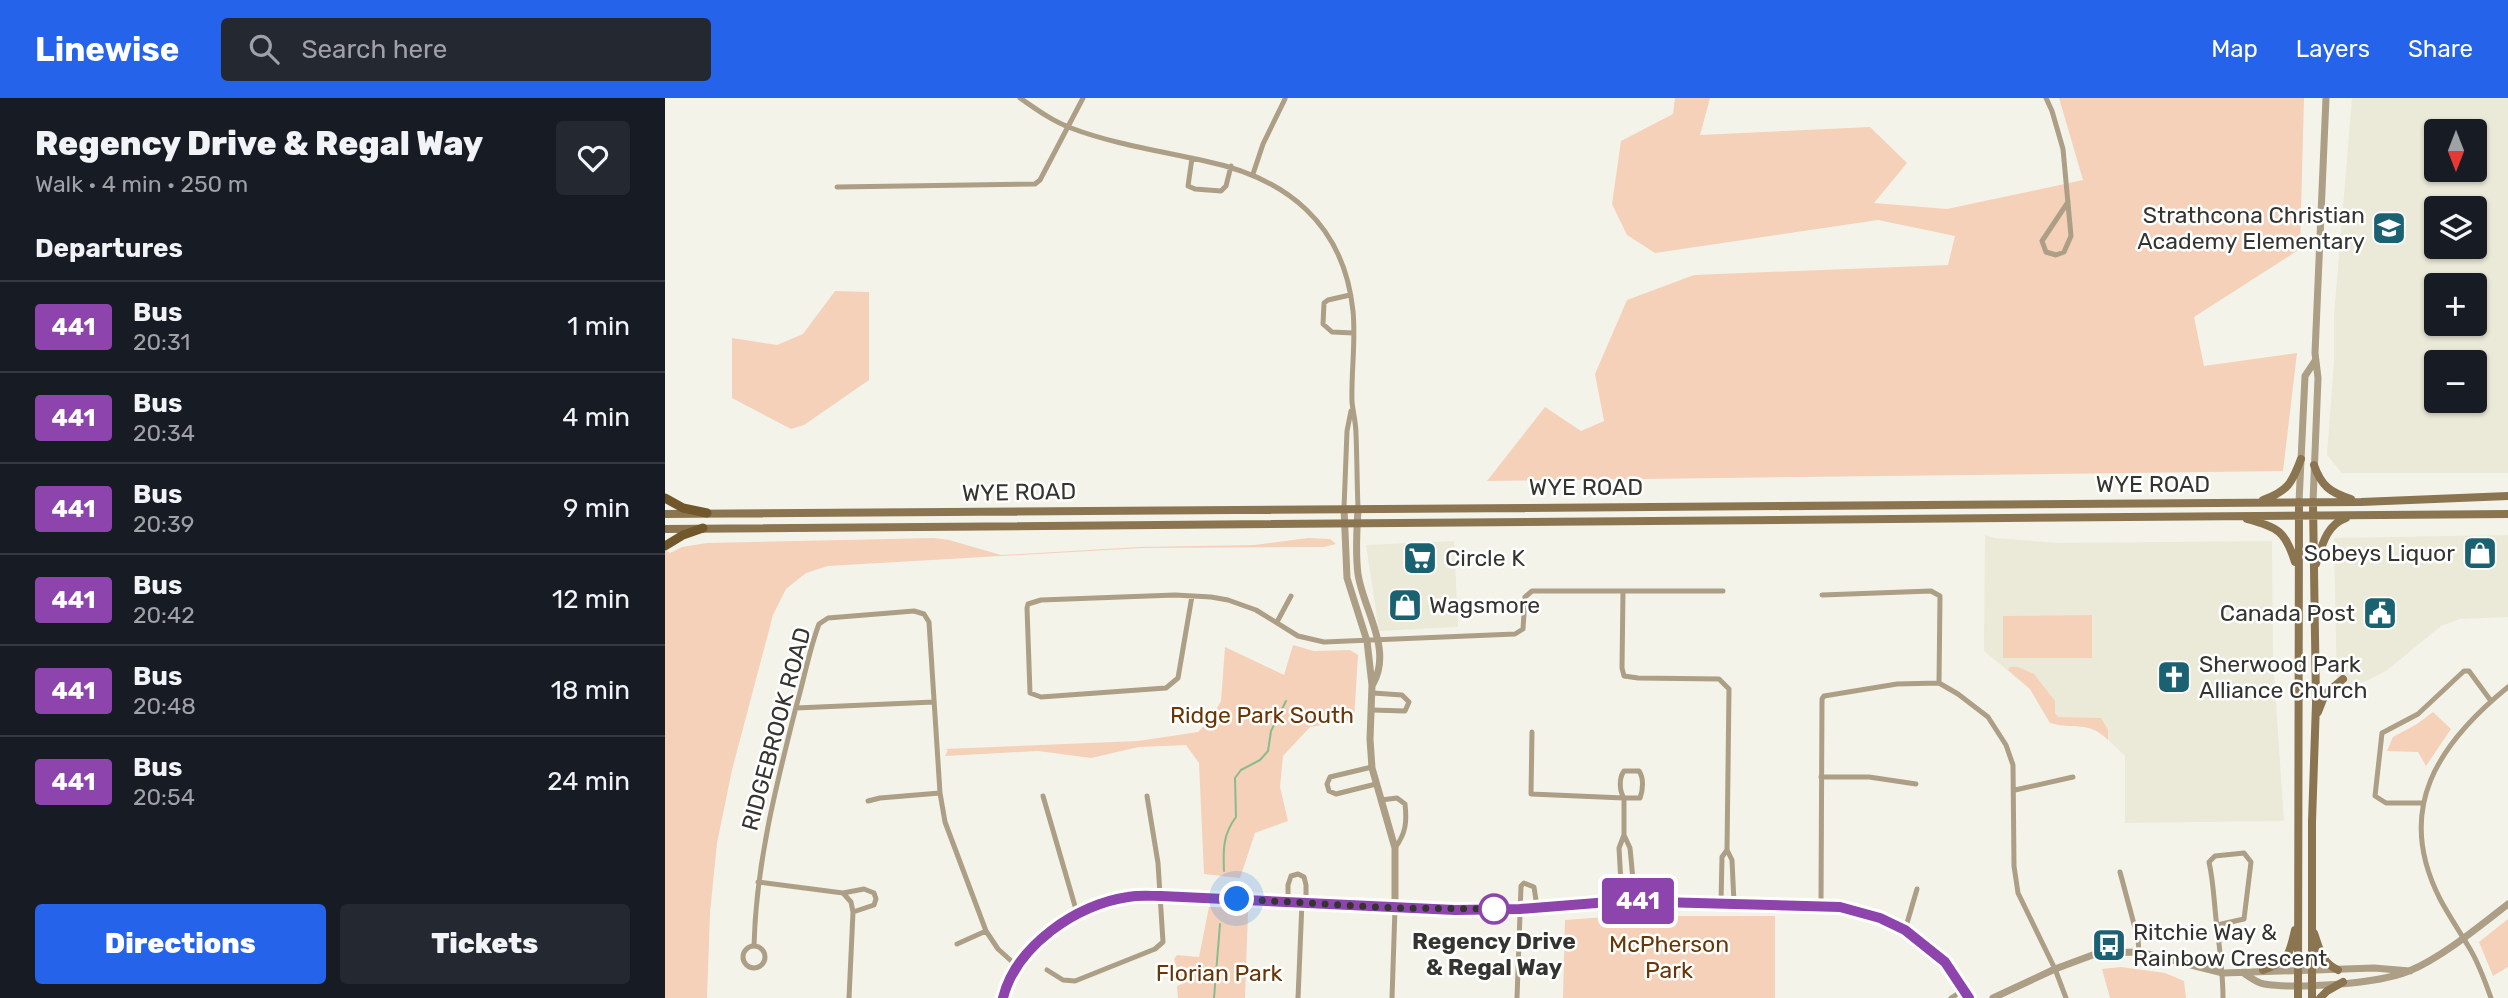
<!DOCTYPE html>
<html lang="en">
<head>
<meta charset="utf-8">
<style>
  :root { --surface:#171b24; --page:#242831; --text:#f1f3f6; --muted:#9ea1a6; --line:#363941; --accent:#2563eb }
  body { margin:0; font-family:Rubik,sans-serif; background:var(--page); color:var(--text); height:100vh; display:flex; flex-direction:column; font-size:26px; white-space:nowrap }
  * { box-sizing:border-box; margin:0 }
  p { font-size:23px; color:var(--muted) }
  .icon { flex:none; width:38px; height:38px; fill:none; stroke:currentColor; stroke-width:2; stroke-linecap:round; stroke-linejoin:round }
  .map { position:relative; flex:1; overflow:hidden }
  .drawer { display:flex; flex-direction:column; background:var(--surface); width:665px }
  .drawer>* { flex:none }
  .badge { padding:0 14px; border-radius:5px; font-size:24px; line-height:46px }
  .needle { width:46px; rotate:180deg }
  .tools { position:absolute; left:1759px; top:21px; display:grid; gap:14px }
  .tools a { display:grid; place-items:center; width:63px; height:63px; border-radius:7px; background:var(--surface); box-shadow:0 2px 5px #0004; font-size:35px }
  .you { position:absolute; width:35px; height:35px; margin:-18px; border:5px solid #fff; border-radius:50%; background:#1a73e8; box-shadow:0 0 0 10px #1a73e833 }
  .map>.badge { position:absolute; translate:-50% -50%; box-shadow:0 0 0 4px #fff }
  h2 { padding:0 35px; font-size:26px; line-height:63px }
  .round { display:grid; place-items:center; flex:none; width:74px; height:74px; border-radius:7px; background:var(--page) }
  .head { display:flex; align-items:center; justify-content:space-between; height:119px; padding:0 35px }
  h1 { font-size:33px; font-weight:800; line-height:52px }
  .action { display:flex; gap:14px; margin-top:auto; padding:14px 35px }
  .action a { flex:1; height:80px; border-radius:7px; background:var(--accent); color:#fff; font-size:28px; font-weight:800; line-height:80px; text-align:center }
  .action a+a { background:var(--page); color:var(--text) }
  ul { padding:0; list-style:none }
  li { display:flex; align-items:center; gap:21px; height:91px; padding:0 35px; border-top:2px solid var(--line) }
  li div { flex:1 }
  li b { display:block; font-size:26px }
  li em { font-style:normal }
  li .badge { min-width:77px; font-weight:700; text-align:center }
  header { display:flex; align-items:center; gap:42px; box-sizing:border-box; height:98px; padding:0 35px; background:var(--accent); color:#fff }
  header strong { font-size:33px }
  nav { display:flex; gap:38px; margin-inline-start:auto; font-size:24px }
  .search { width:490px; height:63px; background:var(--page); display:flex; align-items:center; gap:18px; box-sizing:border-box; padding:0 24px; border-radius:7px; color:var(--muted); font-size:26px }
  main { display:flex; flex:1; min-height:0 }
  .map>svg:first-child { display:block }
  .built { fill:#ebe9d8; fill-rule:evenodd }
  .green { fill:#f5d1b9 }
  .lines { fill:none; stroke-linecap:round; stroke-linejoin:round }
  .stream { stroke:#89bb8e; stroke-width:2 }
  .minor { stroke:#ad9e86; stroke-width:5 }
  .tertiary { stroke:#ad9e86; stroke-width:7 }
  .secondary { stroke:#8b7551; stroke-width:8 }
  .primary { stroke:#72572a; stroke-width:9 }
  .line-casing { stroke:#fff; stroke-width:16 }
  .line { stroke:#8e44ad; stroke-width:10 }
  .walk { stroke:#343430; stroke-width:7; stroke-dasharray:0 12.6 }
  .stop-dot { fill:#fff; stroke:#8e44ad; stroke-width:3.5 }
  .labels { text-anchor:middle; stroke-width:5; stroke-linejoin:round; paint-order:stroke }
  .poi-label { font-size:23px; fill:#343430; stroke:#fff; text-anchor:start }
  .street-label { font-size:23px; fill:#343430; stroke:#fff }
  .park-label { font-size:23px; fill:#693606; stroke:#fff }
  .stop-label { font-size:23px; font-weight:bold; fill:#343430; stroke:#fff }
</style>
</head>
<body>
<header>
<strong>Linewise</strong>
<div class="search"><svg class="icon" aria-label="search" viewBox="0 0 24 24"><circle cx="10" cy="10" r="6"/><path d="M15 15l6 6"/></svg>Search here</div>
<nav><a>Map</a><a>Layers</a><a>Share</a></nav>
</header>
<main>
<section class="drawer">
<div class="head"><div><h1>Regency Drive &amp; Regal Way</h1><p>Walk · 4 min · 250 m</p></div><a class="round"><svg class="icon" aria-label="heart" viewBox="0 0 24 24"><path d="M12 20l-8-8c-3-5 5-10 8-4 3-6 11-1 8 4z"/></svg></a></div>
<h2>Departures</h2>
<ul>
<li><span class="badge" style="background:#8e44ad;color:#fff">441</span><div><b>Bus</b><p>20:31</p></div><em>1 min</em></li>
<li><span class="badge" style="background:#8e44ad;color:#fff">441</span><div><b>Bus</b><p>20:34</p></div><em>4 min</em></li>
<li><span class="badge" style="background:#8e44ad;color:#fff">441</span><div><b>Bus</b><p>20:39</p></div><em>9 min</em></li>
<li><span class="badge" style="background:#8e44ad;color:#fff">441</span><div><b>Bus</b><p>20:42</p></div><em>12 min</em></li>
<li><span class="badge" style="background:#8e44ad;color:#fff">441</span><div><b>Bus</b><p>20:48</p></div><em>18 min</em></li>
<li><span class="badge" style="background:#8e44ad;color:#fff">441</span><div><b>Bus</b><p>20:54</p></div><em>24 min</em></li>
</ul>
<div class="action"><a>Directions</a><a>Tickets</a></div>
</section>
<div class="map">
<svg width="1843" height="900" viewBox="0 0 1843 900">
  <rect width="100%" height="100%" fill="#f4f3ea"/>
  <path class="built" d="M1687 0H1843V375H1677L1662 357 1669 263V218ZM1771 33H1810V72H1771ZM1771 110H1810V149H1771ZM1771 187H1810V226H1771ZM1771 264H1810V303H1771Z
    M1320 437 1330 440 1394 445 1607 443 1608 560 1619 723 1460 725V658L1433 632 1425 629 1385 625 1365 591 1319 553Z
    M1843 437V519L1795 521 1776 528 1721 573 1701 583 1672 591 1669 440Z
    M789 443 793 529 714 533 701 447Z"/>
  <path class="green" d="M1010 0H1045L1035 37 1205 29 1242 65 1209 105 1282 111 1418 82 1394 0H1639L1635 151 1529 219 1539 268 1632 255 1618 373 822 383 880 309 916 333 939 323 930 276 962 202 1029 177 1283 167 1290 138 1213 122 990 155 962 137 947 106 956 43 1008 16Z
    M170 193 204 194V282L139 327 126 331 67 300V240L112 247 138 236Z
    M269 440 284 442 336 457 475 449 589 447 643 440 665 441 671 446 659 449 477 450 163 468 141 475 121 491 108 517 67 672 52 745 45 815 42 900H0V454L1 452 5 455 17 449 42 445Z
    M1427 517V560H1338V518Z
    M628 547 649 553 685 552 693 557 689 622 645 629 618 658 615 689 623 723 590 735 575 780 539 776 534 665 521 647 474 649 426 660 373 653 280 658 283 652 279 651 473 643 533 634 546 621 556 603 560 549 619 577Z
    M1345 569H1353L1369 576 1390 603V615L1393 619 1436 620 1443 632V642C1423 622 1409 632 1385 625L1365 591 1343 572Z
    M1768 614 1786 631 1761 668 1753 654 1722 653 1728 639 1752 626Z
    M544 809 570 810 583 814 580 900H513L512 888 517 886 509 861 512 857 534 859Z
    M954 818H1110V900H898L900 822Z
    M1843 821V869L1828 878 1814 844Z
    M1456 869 1500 875 1519 883 1521 900H1445L1437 871Z"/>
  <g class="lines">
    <path class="stream" d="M559 773C558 752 558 736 571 719L570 680 576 672 595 662 603 653 606 633 621 603
      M549 900 555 826"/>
    <path class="minor" d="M355 0C371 11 387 23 406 30 448 46 495 53 540 63 622 80 679 126 688 213 691 243 686 274 687 304 688 314 691 325 691 336 692 360 692 385 693 410
      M1381 0 1387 13 1398 51 1406 138 1399 154 1391 157 1381 154 1377 143 1403 104
      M527 60 523 88 530 91 556 93 561 88 566 68
      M588 76 598 46 620 1
      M172 89 370 86 375 82 418 0
      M685 197 663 202 659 205 658 226 667 234 688 235
      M679 410 682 333 686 313
      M958 493 957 570 959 578 973 580 1054 581 1064 591 1062 752 1057 759 1056 804
      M1157 497 1266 493 1275 498 1274 585
      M527 498 513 580 501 590 376 599 365 595 362 510 363 506 376 502 510 497 546 499 563 502 591 512 633 538 659 544 850 536 858 531 860 499 867 493H1058
      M612 524 626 498
      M131 610 269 604
      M707 612 740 613 744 604 737 597 708 595
      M867 634 866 696 959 700H975C978 692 979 680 974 673H959C954 680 954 692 959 700V737L954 750 957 803
      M707 669 665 679 662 686 664 693 671 696 711 686
      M1156 679H1204L1251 686
      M1350 692 1408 679
      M378 698 412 815
      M716 702 732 700 740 706C742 724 741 735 730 750
      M203 703 215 700 275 695
      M1758 705H1721L1710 698 1717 635 1753 616 1799 573H1804L1826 603
      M959 737 965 750 970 803
      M1062 752 1067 762 1069 805
      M1455 774 1473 841 1474 854
      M93 784 178 795 186 804 188 814 184 900
      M178 795 199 791 209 795 211 801 209 807 188 814
      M623 803V787L626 778 633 776 639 779 641 787V805
      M1156 807 1157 601 1159 598 1232 586 1274 585 1293 596 1323 619 1341 647 1348 667 1349 768 1353 795 1390 871 1401 900
      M1552 827 1579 821 1586 764 1579 755 1550 758 1544 764C1549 786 1549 807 1552 829 1555 853 1558 876 1558 900
      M1240 832 1252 791
      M292 846 321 833
      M89 848C91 766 111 688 131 609 139 582 144 552 154 526L163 520 249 513 259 516 264 524 275 695 280 724 321 833 333 851 353 869
      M78 859a11 11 0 1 1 22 0a11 11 0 1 1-22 0Z
      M382 872 398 882 410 883 490 851 498 844 493 765 482 698
      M633 900 637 804
      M727 900 730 810
      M852 900 856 788 859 785 869 789 872 809
      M1286 900 1300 891
      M1826 900C1820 883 1814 866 1805 851 1795 834 1784 818 1775 801 1729 711 1773 646 1843 589"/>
    <path class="tertiary" d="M1634 404 1640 278 1650 263
      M1648 404 1653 280 1650 255 1661 0
      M679 410 682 480 702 543 707 587 705 641 707 670 730 750V810
      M693 410C692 432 690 454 693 476 698 511 728 551 708 586
      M1580 876C1586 880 1592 885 1599 886 1632 891 1713 886 1744 873 1776 860 1816 827 1843 806
      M338 900C351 848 412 806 463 799 474 797 485 798 496 798L790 812 855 811 957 803 1175 809 1215 820 1240 832 1280 864 1304 900
      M1328 900 1390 871 1433 855 1474 854 1558 875 1709 870 1745 873"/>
    <path class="secondary" d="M1649 367C1656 388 1666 395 1686 401
      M1598 402C1623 393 1627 385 1636 361
      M0 416 1696 404 1843 398
      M1582 421C1613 430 1620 432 1630 464
      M0 431 1843 416
      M1651 466C1657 448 1661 427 1681 420
      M1653 614 1660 596 1678 581
      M1649 835C1655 852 1656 864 1673 872
      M1598 872C1624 863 1624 858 1630 832
      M1633 900 1634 404
      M1647 900V724L1651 605 1648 404
      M1655 900 1662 893 1678 884"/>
    <path class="primary" d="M0 400 18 410 42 415
      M0 448 18 437 38 430"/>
  </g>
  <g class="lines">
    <g class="line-casing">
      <path id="line" d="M338 900C351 848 412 806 463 799 474 797 485 798 496 798L790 812 855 811 957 803 1175 809 1215 820 1240 832 1280 864 1304 900"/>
    </g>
    <use href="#line" class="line"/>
    <path class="walk" d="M572 801 730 810 833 811H829"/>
  </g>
  <defs>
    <g id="school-square" transform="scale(1.75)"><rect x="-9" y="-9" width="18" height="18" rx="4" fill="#1a6171" stroke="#fff"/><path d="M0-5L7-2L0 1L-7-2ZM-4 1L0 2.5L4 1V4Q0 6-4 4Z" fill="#fff"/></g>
    <g id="shop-square" transform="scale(1.75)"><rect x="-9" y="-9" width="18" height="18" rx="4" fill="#1a6171" stroke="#fff"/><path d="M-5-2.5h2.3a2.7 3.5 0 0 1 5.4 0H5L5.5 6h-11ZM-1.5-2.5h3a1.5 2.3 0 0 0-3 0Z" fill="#fff"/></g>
    <g id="supermarket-square" transform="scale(1.75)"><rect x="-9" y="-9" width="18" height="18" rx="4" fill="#1a6171" stroke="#fff"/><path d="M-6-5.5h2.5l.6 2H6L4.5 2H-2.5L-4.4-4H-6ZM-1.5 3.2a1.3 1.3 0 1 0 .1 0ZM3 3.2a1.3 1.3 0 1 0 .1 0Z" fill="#fff"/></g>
    <g id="civic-square" transform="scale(1.75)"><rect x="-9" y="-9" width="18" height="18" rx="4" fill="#1a6171" stroke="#fff"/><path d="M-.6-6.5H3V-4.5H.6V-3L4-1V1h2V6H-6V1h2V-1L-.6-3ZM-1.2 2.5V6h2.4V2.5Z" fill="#fff"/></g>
    <g id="church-square" transform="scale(1.75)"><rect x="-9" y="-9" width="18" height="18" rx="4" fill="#1a6171" stroke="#fff"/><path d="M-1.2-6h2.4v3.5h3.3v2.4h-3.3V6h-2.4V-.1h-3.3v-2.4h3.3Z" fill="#fff"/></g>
    <g id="bus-square" transform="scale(1.75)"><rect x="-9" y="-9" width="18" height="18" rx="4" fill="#1a6171" stroke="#fff"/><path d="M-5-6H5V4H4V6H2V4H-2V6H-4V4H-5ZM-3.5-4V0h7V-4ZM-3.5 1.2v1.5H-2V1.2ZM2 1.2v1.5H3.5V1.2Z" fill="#fff"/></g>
  </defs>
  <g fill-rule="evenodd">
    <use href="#school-square" x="1724" y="130"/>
    <use href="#shop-square" x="1815" y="455"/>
    <use href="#supermarket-square" x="755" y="460"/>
    <use href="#shop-square" x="740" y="507"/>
    <use href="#civic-square" x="1715" y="515"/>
    <use href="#church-square" x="1509" y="579"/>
    <use href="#bus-square" x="1444" y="847"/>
  </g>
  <circle class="stop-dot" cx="829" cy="811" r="14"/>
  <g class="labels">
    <g class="poi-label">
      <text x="1700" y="125" text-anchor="end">Strathcona Christian<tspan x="1700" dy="26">Academy Elementary</tspan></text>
      <text x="1790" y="463" text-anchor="end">Sobeys Liquor</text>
      <text x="780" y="468">Circle K</text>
      <text x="764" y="515">Wagsmore</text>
      <text x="1690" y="523" text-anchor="end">Canada Post</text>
      <text x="1534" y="574">Sherwood Park<tspan x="1534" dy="26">Alliance Church</tspan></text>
      <text x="1468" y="842">Ritchie Way &amp;<tspan x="1468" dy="26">Rainbow Crescent</tspan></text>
    </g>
    <g class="street-label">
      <text x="1488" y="394">WYE ROAD</text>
      <text x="921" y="397">WYE ROAD</text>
      <text transform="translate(354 394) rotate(-1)" y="8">WYE ROAD</text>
      <text transform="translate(111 631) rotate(-75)" y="8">RIDGEBROOK ROAD</text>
    </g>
    <g class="park-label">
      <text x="597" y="625">Ridge Park South</text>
      <text x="1004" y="854">McPherson<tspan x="1004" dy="26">Park</tspan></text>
      <text x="554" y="883">Florian Park</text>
    </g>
    <g class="stop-label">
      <text x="829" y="851">Regency Drive<tspan x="829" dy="26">&amp; Regal Way</tspan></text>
    </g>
  </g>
</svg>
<div class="tools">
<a><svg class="needle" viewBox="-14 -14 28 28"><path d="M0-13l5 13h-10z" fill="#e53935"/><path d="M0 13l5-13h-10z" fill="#9ea1a6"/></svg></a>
<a><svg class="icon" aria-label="layers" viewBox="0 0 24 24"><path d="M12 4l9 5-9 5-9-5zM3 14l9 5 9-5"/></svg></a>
<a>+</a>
<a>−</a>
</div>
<div class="you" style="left:572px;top:801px"></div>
<b class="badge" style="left:973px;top:803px;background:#8e44ad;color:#fff">441</b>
</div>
</main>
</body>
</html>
